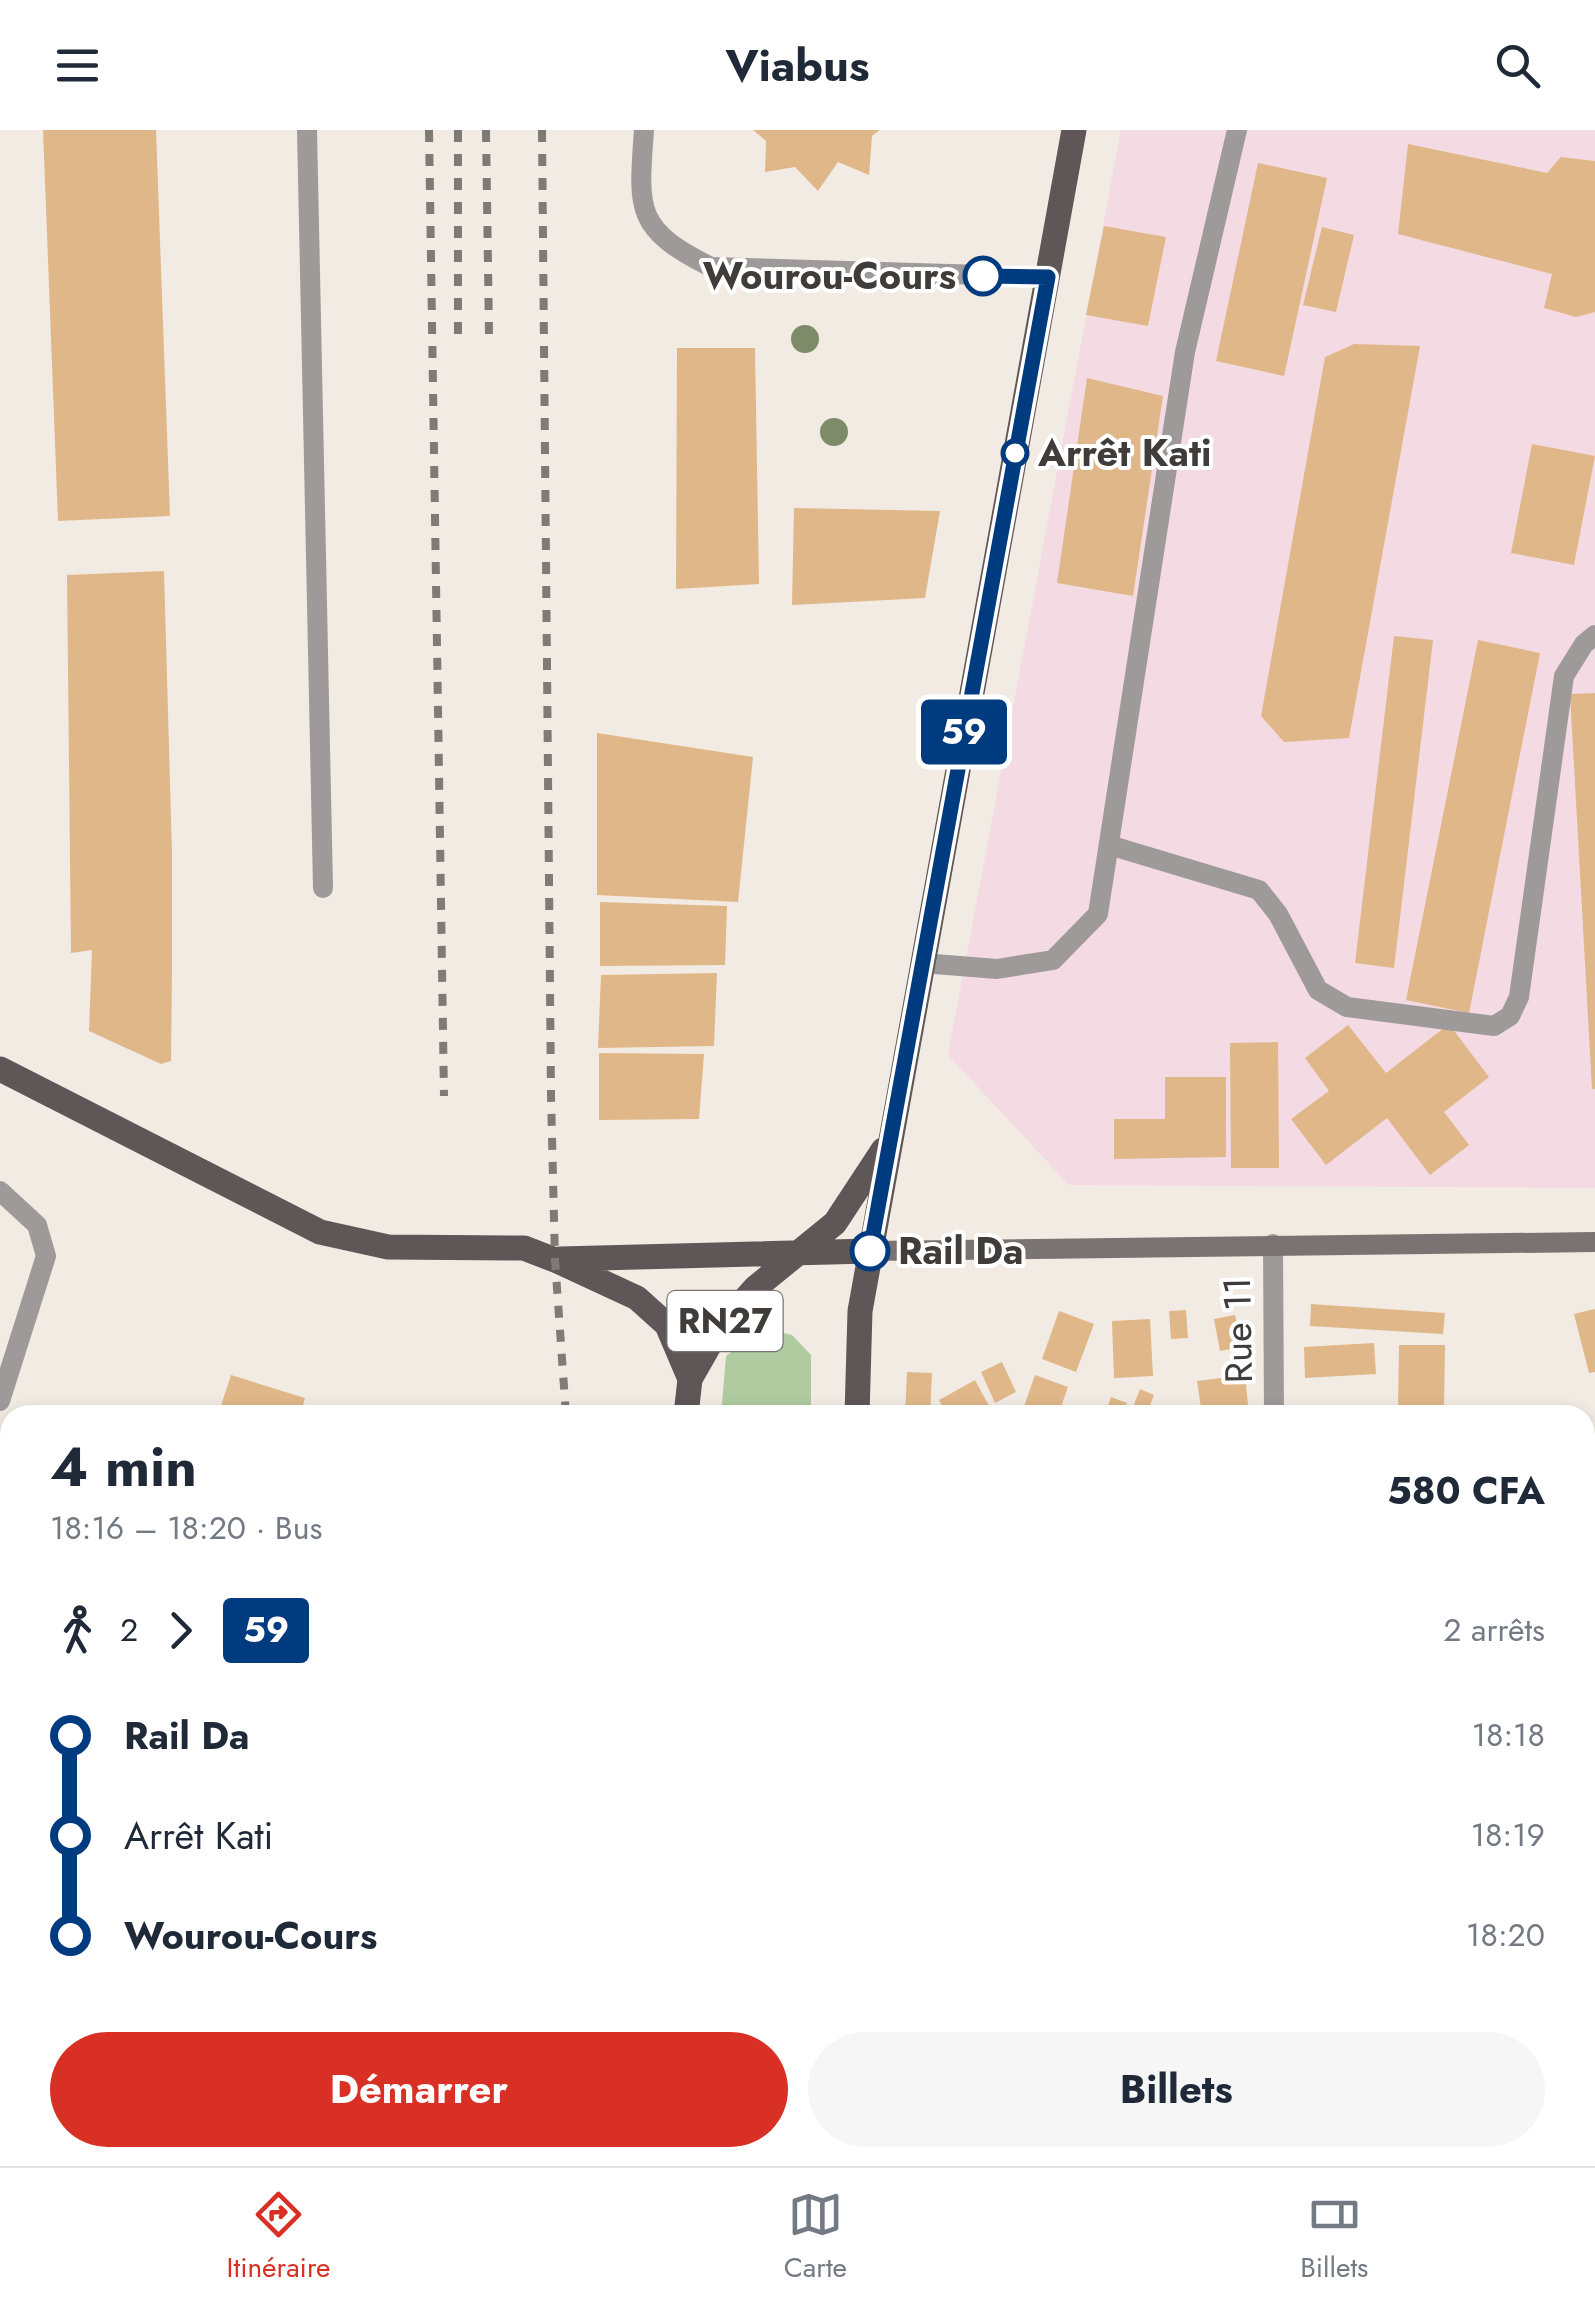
<!DOCTYPE html>
<html lang="fr">
<head>
<meta charset="utf-8">
<style>
  :root { --surface:#fff; --page:#f6f6f7; --text:#1f2937; --muted:#747a83; --line:#e0e1e3; --accent:#d93025 }
  body { margin:0; font-family:Jost,sans-serif; background:var(--page); color:var(--text); height:100vh; display:flex; flex-direction:column; font-size:38px; white-space:nowrap }
  * { box-sizing:border-box; margin:0 }
  p { font-size:32px; color:var(--muted) }
  .icon { flex:none; width:55px; height:55px; fill:none; stroke:currentColor; stroke-width:2; stroke-linecap:round; stroke-linejoin:round }
  .map { position:relative; flex:1; overflow:hidden }
  .drawer { position:absolute; left:0px; top:1275px; width:1595px; height:762px; display:flex; flex-direction:column; background:var(--surface); border-radius:30px 30px 0 0; box-shadow:0 5px 15px #0003 }
  .drawer>* { flex:none }
  .badge { padding:0 20px; border-radius:8px; font-size:35px; line-height:65px }
  .map>.badge { position:absolute; translate:-50% -50%; box-shadow:0 0 0 5px #fff }
  .legs { display:flex; align-items:center; gap:15px; height:110px; padding:0 50px; font-size:32px }
  .legs p { margin-inline-start:auto }
  .overview { display:flex; align-items:center; justify-content:space-between; height:170px; padding:0 50px }
  h1 { font-size:55px; font-weight:700; line-height:75px }
  .action { display:flex; gap:20px; margin-top:auto; padding:20px 50px }
  .action a { flex:1; height:115px; border-radius:60px; background:var(--accent); color:#fff; font-size:40px; font-weight:700; line-height:115px; text-align:center }
  .action a+a { background:var(--page); color:var(--text) }
  ul { padding:0 50px; list-style:none }
  li { display:flex; align-items:center; gap:35px; height:100px; font-size:38px }
  li i { display:grid; place-items:center; width:15px; height:100%; margin:0 12px; background:currentColor }
  li i::after { content:''; width:25px; height:25px; margin:-12px; border:8px solid; border-radius:50%; background:var(--surface) }
  li p { margin-inline-start:auto }
  li:first-child i { background:linear-gradient(#0000 50%,currentColor 0) }
  li:last-child i { background:linear-gradient(currentColor 50%,#0000 0) }
  header { display:flex; justify-content:space-between; align-items:center; height:130px; padding:0 50px; background:var(--surface); font-size:45px; font-weight:700 }
  .dock { display:flex; justify-content:space-around; align-items:center; height:140px; border-top:2px solid var(--line); background:var(--surface); font-size:28px; color:var(--muted) }
  .dock a { display:grid; justify-items:center; gap:5px }
  .dock .active { color:var(--accent) }
  .map>svg:first-child { display:block }
  .commercial { fill:#f5dcd4 }
  .medical { fill:#f4dae2 }
  .green { fill:#afcb9f }
  .building { fill:#e0b789 }
  .lines { fill:none; stroke-linecap:round; stroke-linejoin:round }
  .lane { stroke:#9f9a9a; stroke-width:20 }
  .street { stroke:#9f9a9a; stroke-width:20 }
  .secondary { stroke:#797372; stroke-width:20 }
  .primary { stroke:#5f5757; stroke-width:25 }
  .rail { stroke:#7e7a75; stroke-width:8; stroke-dasharray:12 12; stroke-linecap:butt }
  .tree { fill:#7e8b69 }
  .line-1-casing { stroke:#fff; stroke-width:22 }
  .line-1 { stroke:#003b80; stroke-width:15 }
  .stop-1-dot { fill:#fff; stroke:#003b80; stroke-width:5 }
  .labels { text-anchor:middle; stroke-width:8; stroke-linejoin:round; paint-order:stroke }
  .shield { fill:#fff; stroke:#797674; stroke-width:2.5 }
  .shield-label { font-size:35px; font-weight:bold; fill:#3f3c39 }
  .stop-label { font-size:38px; font-weight:bold; fill:#3f3c39; stroke:#fff; text-anchor:start }
  .street-label { font-size:38px; fill:#3f3c39; stroke:#fff }
</style>
</head>
<body>
<header><svg class="icon" aria-label="menu" viewBox="0 0 24 24"><path d="M4 6h16M4 12h16M4 18h16"/></svg>Viabus<svg class="icon" aria-label="search" viewBox="0 0 24 24"><circle cx="10" cy="10" r="6"/><path d="M15 15l6 6"/></svg></header>
<div class="map">
<svg width="1595" height="2036" viewBox="0 0 1595 2036">
  <rect width="100%" height="100%" fill="#f2ebe3"/>
  <path class="commercial" d="M399 2028H506L505 2036H399Z"/>
  <path class="medical" d="M1121 0H1595V1058L1069 1055 948 925Z"/>
  <path class="green" d="M763 1198 792 1205 811 1225V1285H721L726 1226Z
    M650 2028H827V2036H649Z"/>
  <path class="building" d="M43 0H156L170 386 58 391Z
    M753 0H880L872 6 869 45 838 32 818 61 795 37 765 42 766 11Z
    M1408 14 1547 43 1561 27 1595 31V182L1576 187 1544 178 1552 144 1398 104Z
    M1258 33 1327 48 1284 246 1216 231Z
    M1104 96 1166 107 1148 196 1086 185Z
    M1322 97 1354 105 1336 182 1303 175Z
    M1354 214 1420 216 1349 608 1284 612 1261 586 1325 227Z
    M677 218H755L759 454 676 459Z
    M1087 248 1163 266 1133 466 1057 453Z
    M1532 314 1595 326 1574 435 1511 423Z
    M794 378 940 381 925 468 792 475Z
    M164 441 172 723V840L171 931 161 934 89 901 92 820 71 823 67 445Z
    M1394 506 1433 510 1394 838 1355 833Z
    M1478 510 1540 523 1469 883 1406 870Z
    M1595 563V959H1592L1570 564Z
    M597 603 753 627 738 772 597 765Z
    M600 772 727 776 725 835 600 836Z
    M717 843 714 916 598 918 601 845Z
    M1449 894 1489 947 1444 982 1469 1015 1430 1045 1387 988 1326 1035 1291 989 1329 961 1305 928 1348 895 1386 943Z
    M1278 912 1279 1038H1231L1230 913Z
    M599 923 704 924 699 989 599 990Z
    M1165 947H1226V1027L1114 1029V989H1165Z
    M1311 1174 1445 1183 1443 1204 1310 1196Z
    M1595 1179V1242L1589 1243 1574 1184Z
    M1186 1180 1188 1208 1171 1209 1169 1181Z
    M1059 1181 1094 1194 1076 1242 1042 1229Z
    M1235 1185 1242 1217 1220 1221 1214 1189Z
    M1150 1189 1153 1246 1114 1248 1112 1191Z
    M1374 1213 1376 1244 1305 1248 1304 1217Z
    M1399 1215H1445L1444 1278H1398Z
    M1002 1232 1016 1262 995 1273 981 1242Z
    M907 1242 932 1243 930 1285H905Z
    M231 1245 305 1268 300 1285H218Z
    M1035 1245 1068 1257 1058 1285H1021Z
    M1245 1245 1249 1284 1202 1285 1197 1251Z
    M975 1250 994 1285H947L939 1270Z
    M1140 1259 1154 1265 1146 1285H1130Z
    M1111 1267 1127 1273 1122 1285H1105Z
    M1585 1443 1595 1444V1476L1585 1475Z
    M1585 1586H1595V1624L1585 1623Z
    M0 1593H10V1729H0Z
    M1585 1720H1595V1851L1585 1850Z
    M0 1822 10 1823V1863H0Z
    M10 1871V1931H0V1872Z
    M1585 1871H1595V1896H1585Z
    M1086 2028H1134V2036H1086Z
    M1301 2028H1351V2034L1301 2036Z
    M1374 2028H1407L1408 2036H1375Z
    M1421 2028H1521V2036H1421Z"/>
  <g class="lines">
    <path class="lane" d="M1109 715 1259 760 1278 784 1318 860 1347 877 1494 896 1510 886 1519 867 1564 546 1584 514 1595 505
      M922 833 997 839 1053 830 1098 784 1185 222 1237 0
      M0 1061 37 1095 46 1126 0 1271"/>
    <path class="street" d="M307 0 323 758
      M644 0C638 81 635 99 711 137L1048 147
      M1273 1114 1274 1285
      M1585 1936H1595
      M0 1978H10
      M1283 2028V2036"/>
    <path class="secondary" d="M870 1121 1595 1112
      M1585 1547H1595
      M0 1561H10
      M295 2036V2028
      M348 2036V2028"/>
    <path class="primary" d="M0 939 320 1102 388 1117 524 1118 555 1130 637 1168 667 1195 690 1249
      M560 1129 870 1121
      M686 1285 690 1249 719 1198 755 1158 835 1093 883 1020
      M857 1285 860 1181 1074 0
      M860 2028 861 2036
      M615 2036 616 2028"/>
    <path class="rail" d="M429 0 444 966
      M458 0V205
      M486 0 489 205
      M542 0 551 965 555 1130 566 1285
      M519 2036V2028"/>
  </g>
  <g class="tree">
    <circle cx="805" cy="209" r="14"/>
    <circle cx="834" cy="302" r="14"/>
  </g>
  <g class="lines">
    <g class="line-1-casing">
      <path id="line-1" d="M870 1121 1048 147 983 146"/>
    </g>
    <use href="#line-1" class="line-1"/>
  </g>
  <g class="stop-1-dot">
    <circle cx="983" cy="146" r="18"/>
    <circle cx="1015" cy="323" r="12"/>
    <circle cx="870" cy="1121" r="18"/>
  </g>
  <g class="labels">
    <rect class="shield" x="667.5" y="1161" width="115" height="60" rx="8"/>
    <g class="shield-label">
      <text x="725" y="1203">RN27</text>
    </g>
    <g class="stop-label">
      <text x="956" y="159" text-anchor="end">Wourou-Cours</text>
      <text x="1038" y="336">Arrêt Kati</text>
      <text x="898" y="1134">Rail Da</text>
    </g>
    <g class="street-label">
      <text transform="translate(1238 1200) rotate(-91)" y="13">Rue 11</text>
    </g>
  </g>
</svg>
<b class="badge" style="left:964px;top:602px;background:#003b80;color:#fff">59</b>
<section class="drawer">
<div class="overview"><div><h1>4 min</h1><p>18:16 – 18:20 · Bus</p></div><b>580 CFA</b></div>
<div class="legs"><svg class="icon" aria-label="walk" viewBox="0 0 24 24"><circle cx="13" cy="4" r="2"/><path d="M13 8l-2 6 4 7M11 14l-3 7M7 12l3-4h3l4 4"/></svg>2<svg class="icon" aria-label="forward" viewBox="0 0 24 24"><path d="M9 5l7 7-7 7"/></svg><b class="badge" style="background:#003b80;color:#fff">59</b><p>2 arrêts</p></div>
<ul>
<li><i style="color:#003b80"></i><b>Rail Da</b><p>18:18</p></li>
<li><i style="color:#003b80"></i><span>Arrêt Kati</span><p>18:19</p></li>
<li><i style="color:#003b80"></i><b>Wourou-Cours</b><p>18:20</p></li>
</ul>
<div class="action"><a>Démarrer</a><a>Billets</a></div>
</section>
</div>
<nav class="dock">
<a class="active"><svg class="icon" aria-label="directions" viewBox="0 0 24 24"><path d="M12 3l9 9-9 9-9-9zM9 14v-3h6M13 9l2 2-2 2"/></svg>Itinéraire</a>
<a><svg class="icon" aria-label="map" viewBox="0 0 24 24"><path d="M3 6l6-2 6 2 6-2v14l-6 2-6-2-6 2zM9 4v14M15 6v14"/></svg>Carte</a>
<a><svg class="icon" aria-label="tickets" viewBox="0 0 24 24"><path d="M3 7h18v10H3zM15 7v10"/></svg>Billets</a>
</nav>
</body>
</html>
